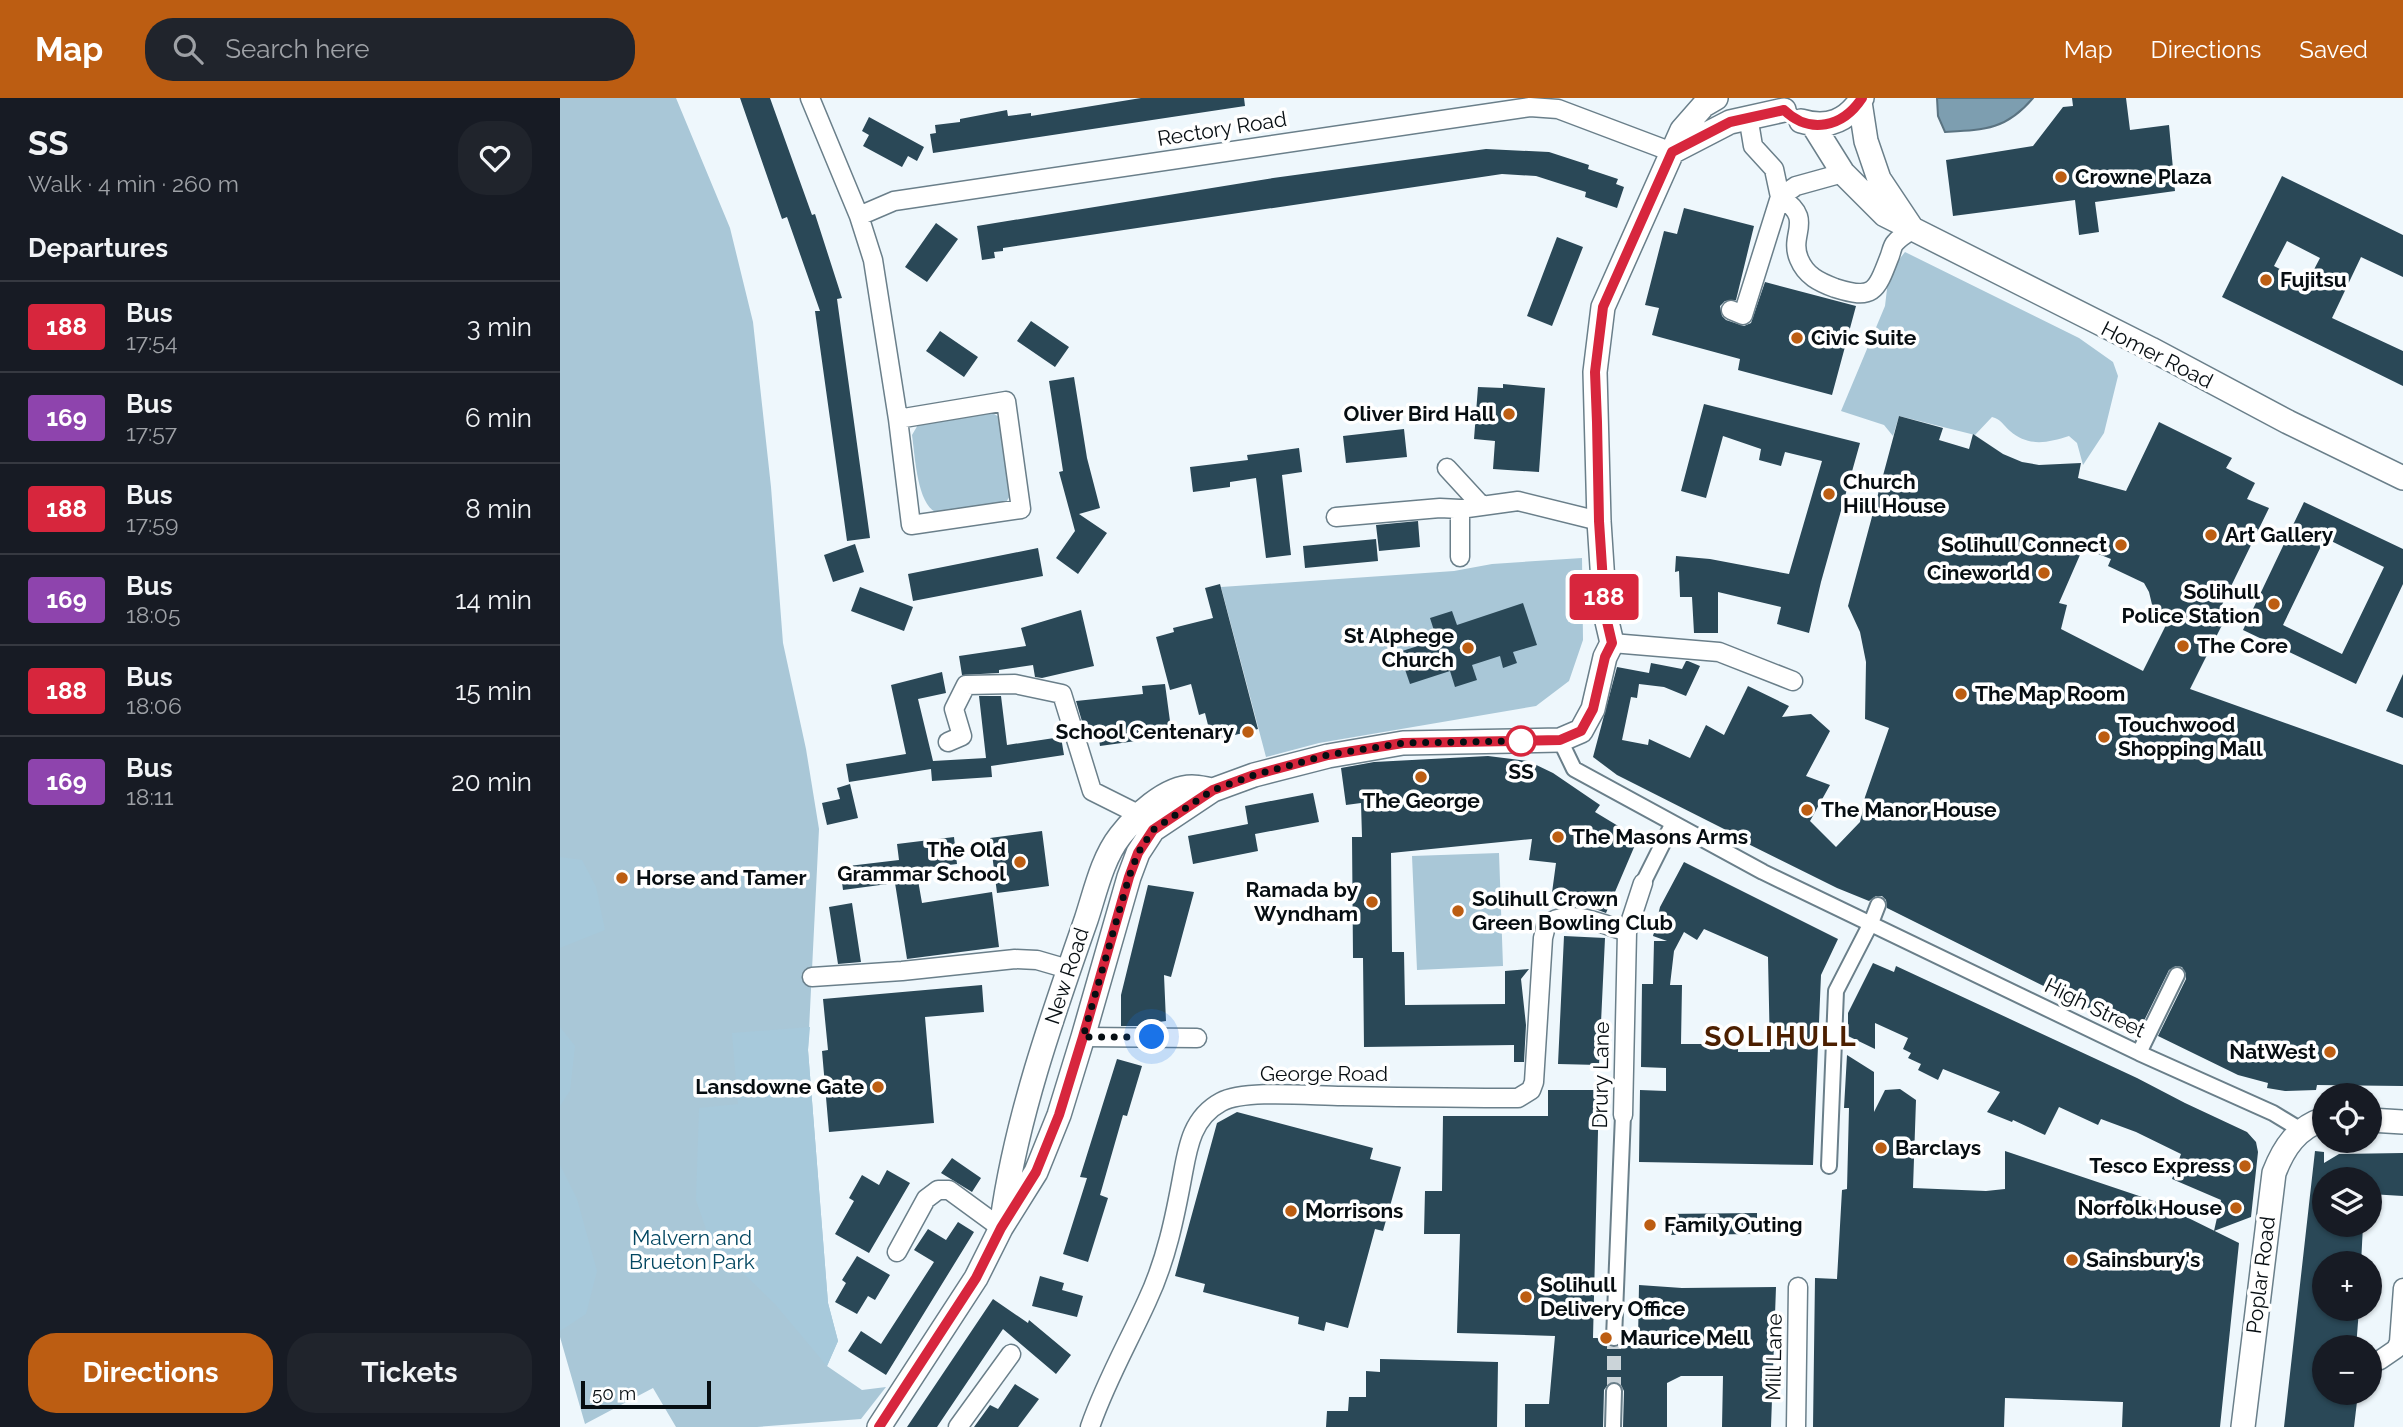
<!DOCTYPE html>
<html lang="en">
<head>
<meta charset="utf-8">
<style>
  :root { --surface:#171b24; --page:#20242c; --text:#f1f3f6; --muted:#9ea1a6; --line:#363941; --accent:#bc5d12 }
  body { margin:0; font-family:Raleway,sans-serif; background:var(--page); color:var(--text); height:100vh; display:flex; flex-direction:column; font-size:26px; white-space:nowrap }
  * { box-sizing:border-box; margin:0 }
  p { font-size:23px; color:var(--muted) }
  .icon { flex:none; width:38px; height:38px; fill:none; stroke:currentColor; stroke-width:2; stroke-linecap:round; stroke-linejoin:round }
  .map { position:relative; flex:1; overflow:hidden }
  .sheet { display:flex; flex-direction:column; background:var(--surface); width:560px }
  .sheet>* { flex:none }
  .badge { padding:0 14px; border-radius:5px; font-size:24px; line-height:46px }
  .fabs { position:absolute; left:1752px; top:985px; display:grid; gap:14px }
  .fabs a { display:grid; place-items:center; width:70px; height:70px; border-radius:50%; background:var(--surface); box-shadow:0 2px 5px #0004; font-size:35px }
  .scale { position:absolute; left:21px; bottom:18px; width:130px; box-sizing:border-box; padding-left:7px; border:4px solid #070e12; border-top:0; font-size:19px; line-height:24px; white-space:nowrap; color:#070e12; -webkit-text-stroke:5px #fff; paint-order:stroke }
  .you { position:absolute; width:35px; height:35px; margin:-18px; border:5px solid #fff; border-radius:50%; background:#1a73e8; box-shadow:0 0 0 10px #1a73e833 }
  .map>.badge { position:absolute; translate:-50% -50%; box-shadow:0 0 0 4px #fff }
  h2 { padding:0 28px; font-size:26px; line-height:63px }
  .round { display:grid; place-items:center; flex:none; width:74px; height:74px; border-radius:28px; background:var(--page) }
  .head { display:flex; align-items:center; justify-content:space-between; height:119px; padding:0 28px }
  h1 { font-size:33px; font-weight:700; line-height:52px }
  .primary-button { display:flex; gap:14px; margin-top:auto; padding:14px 28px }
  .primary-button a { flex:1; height:80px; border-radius:28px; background:var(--accent); color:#fff; font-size:28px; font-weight:700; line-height:80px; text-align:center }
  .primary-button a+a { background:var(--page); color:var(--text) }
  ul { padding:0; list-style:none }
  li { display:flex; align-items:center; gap:21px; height:91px; padding:0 28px; border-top:2px solid var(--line) }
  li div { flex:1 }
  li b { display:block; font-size:26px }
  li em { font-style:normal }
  li .badge { min-width:77px; font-weight:700; text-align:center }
  header { display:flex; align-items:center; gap:42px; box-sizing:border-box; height:98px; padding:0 35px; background:var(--accent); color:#fff }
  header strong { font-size:33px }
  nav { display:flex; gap:38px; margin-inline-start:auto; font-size:24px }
  .search { width:490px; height:63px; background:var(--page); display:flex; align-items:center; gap:18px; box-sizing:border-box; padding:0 24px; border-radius:28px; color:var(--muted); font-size:26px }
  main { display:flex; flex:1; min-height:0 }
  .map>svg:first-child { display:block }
  .green { fill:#a9c7d7 }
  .forest { fill:#a7c9db }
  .water { fill:#7d9eb0; stroke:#5a7381; stroke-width:2 }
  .building { fill:#2a4857; fill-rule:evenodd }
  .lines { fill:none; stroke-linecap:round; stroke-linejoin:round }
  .pedestrian-tunnel { stroke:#cbd4d9; stroke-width:14; stroke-dasharray:14 7; stroke-linecap:butt }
  .pedestrian-casing { stroke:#6a7f8a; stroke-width:18 }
  .minor-casing { stroke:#6a7f8a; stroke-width:21 }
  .tertiary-casing { stroke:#6a7f8a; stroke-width:26 }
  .pedestrian { stroke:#fff; stroke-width:14 }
  .minor { stroke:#fff; stroke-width:18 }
  .tertiary { stroke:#fff; stroke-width:23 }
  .line-casing { stroke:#fff; stroke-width:16 }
  .line { stroke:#d7263d; stroke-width:10 }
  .walk { stroke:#070e12; stroke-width:7; stroke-dasharray:0 12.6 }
  .poi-dot { fill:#bc5d12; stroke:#fff; stroke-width:2.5 }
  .stop-dot { fill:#fff; stroke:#d7263d; stroke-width:3.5 }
  .labels { text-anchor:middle; stroke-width:7; stroke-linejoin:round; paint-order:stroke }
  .street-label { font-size:21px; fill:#070e12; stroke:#fff }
  .poi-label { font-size:21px; font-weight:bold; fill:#070e12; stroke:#fff; text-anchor:start }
  .stop-label { font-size:21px; font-weight:bold; fill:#070e12; stroke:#fff }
  .park-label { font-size:21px; fill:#034761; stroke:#fff }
  .district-label { font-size:28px; font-weight:bold; letter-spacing:2px; fill:#4c1f00; stroke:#fff }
</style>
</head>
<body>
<header>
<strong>Map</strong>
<div class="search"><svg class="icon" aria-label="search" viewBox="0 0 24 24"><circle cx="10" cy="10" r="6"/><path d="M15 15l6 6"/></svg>Search here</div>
<nav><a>Map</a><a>Directions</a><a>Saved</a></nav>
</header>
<main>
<section class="sheet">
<div class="head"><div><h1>SS</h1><p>Walk · 4 min · 260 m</p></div><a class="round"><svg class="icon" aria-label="heart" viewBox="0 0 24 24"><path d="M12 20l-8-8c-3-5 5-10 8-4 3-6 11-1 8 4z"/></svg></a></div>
<h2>Departures</h2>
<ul>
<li><span class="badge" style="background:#d7263d;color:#fff">188</span><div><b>Bus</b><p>17:54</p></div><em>3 min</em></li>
<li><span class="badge" style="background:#8e44ad;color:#fff">169</span><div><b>Bus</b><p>17:57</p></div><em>6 min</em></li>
<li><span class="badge" style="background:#d7263d;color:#fff">188</span><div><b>Bus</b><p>17:59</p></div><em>8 min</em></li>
<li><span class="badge" style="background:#8e44ad;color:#fff">169</span><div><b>Bus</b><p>18:05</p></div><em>14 min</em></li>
<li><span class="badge" style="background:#d7263d;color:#fff">188</span><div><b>Bus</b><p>18:06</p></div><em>15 min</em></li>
<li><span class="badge" style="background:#8e44ad;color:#fff">169</span><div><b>Bus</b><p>18:11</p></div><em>20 min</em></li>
</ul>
<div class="primary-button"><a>Directions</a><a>Tickets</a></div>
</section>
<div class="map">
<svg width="1843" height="1329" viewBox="0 0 1843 1329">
  <rect width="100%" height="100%" fill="#eef7fc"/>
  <path class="green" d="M0 0H116L170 130 193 224 211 389 223 545 246 651 259 731 248 952 268 1205 278 1243 267 1268 302 1292 326 1289 301 1321 197 1329H116L93 1290 25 1326 0 1239Z
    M1345 154 1519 240 1553 264 1558 278 1544 335 1523 367 1517 345 1509 338C1487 345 1469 349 1450 333 1443 327 1441 321 1432 319L1415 337 1339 318 1333 338 1324 327 1281 313 1325 208 1329 174Z
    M427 312 441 320 454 392 446 404 437 407 378 415C357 409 355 357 352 337L359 325Z
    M1022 460 1023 542 1009 583 976 608 759 645 706 659 661 489 894 473 932 466Z
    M939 755 943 868 857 872 852 758Z"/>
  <path class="forest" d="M0 759 22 762 36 789 45 832 0 850Z
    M0 929 15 948 10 993 0 1008Z
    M250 929 248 952 268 1205 278 1243 267 1268 215 1206 150 1143 136 1102 139 1010 178 1006 172 935Z
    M0 1067 17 1101 37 1173 26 1216 0 1233Z"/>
  <path class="water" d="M1377 0H1473C1446 32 1424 32 1385 34L1378 18Z"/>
  <path class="building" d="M180 0H210L252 117 255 116 282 200 277 201 310 440 287 443 255 213H260L227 119 222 121Z
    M581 0H684L685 8 373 55 370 36 376 35 375 27 400 24V21L447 12 448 18 471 15V18Z
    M1512 0H1566L1570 32 1609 27 1615 93 1535 104 1539 134 1519 137 1515 102 1393 118 1386 62 1473 48 1503 9 1513 8Z
    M309 19 364 49 357 63 348 58 342 69 303 48 309 37 302 33Z
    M926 51 989 54 1029 67 1028 71 1058 81 1056 86 1064 89 1057 110 1025 99 1026 94 976 78 942 76 443 150V153L434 154 435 160 422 162 417 128 713 80Z
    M1722 78 1843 137V179L1801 159 1772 220 1843 253V288L1662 199ZM1727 143 1760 160 1747 185 1714 168Z
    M1124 110 1194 128 1176 202 1165 203 1160 208 1162 218 1166 222 1184 228 1191 225 1205 184 1296 208 1272 297 1178 272 1180 261 1092 237 1099 210 1085 207 1104 133 1117 136Z
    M376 125 398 141 367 184 345 169Z
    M997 139 1023 149 992 228 967 218Z
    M471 223 509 249 495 269 457 243Z
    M380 233 418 259 404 279 366 253Z
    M514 279 527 360 540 410 519 416 547 435 518 476 496 460 515 433 499 374 503 373 489 283Z
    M943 286 985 290 979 374 933 371 935 343 914 341 918 289 943 290Z
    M1144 306 1300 345 1261 484 1249 535 1217 526 1221 509 1158 494V535H1134L1132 499H1120L1119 473 1115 474 1116 458 1150 461 1229 476 1262 363 1225 354 1221 368 1199 362 1201 351 1163 338 1146 400 1121 393Z
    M1339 318 1383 330 1379 342 1409 351 1413 336 1443 356 1462 364 1479 367 1521 365 1518 380 1566 393 1599 324 1672 360 1666 370 1695 385 1687 401 1709 410 1659 513 1667 517 1630 591 1843 667V988L1757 987 1756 992 1725 993 1707 990 1708 985 1678 977 1598 938 1626 881V876L1622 869 1616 868 1609 872 1578 935 1327 810 1326 802 1322 798H1316L1309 803 1277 790 1164 734 1166 732 1057 677 1033 659 1057 569 1089 575 1091 565 1122 571 1126 563H1128L1140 568 1126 598 1104 589 1079 586 1077 600 1071 599 1062 642 1088 647 1089 641 1130 660 1146 627 1164 637 1188 588 1229 608 1222 619 1251 616 1270 633 1246 678 1270 687 1250 723 1276 749 1300 724 1305 699 1329 630 1305 621 1306 564 1300 534 1288 508ZM1523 450 1551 461 1548 468 1584 485 1589 494 1595 519 1608 523 1583 573 1501 531 1507 507 1499 505Z
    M844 331 847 359 786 365 783 338Z
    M739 350 742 374 722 377 731 457 706 460 696 380 670 384V389L633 394 630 369 688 362 687 357Z
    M1744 404 1843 451V486L1796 586 1683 532ZM1765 440 1824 469 1782 556 1723 527Z
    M858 423 860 449 819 453 816 427Z
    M816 441 818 463 745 470 743 448Z
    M295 446 304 474 273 484 264 457Z
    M478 450 483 478 353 503 348 476Z
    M660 486 698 631 652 643 645 615 639 617 631 586 610 592 596 539 614 534 613 530 653 520 645 490Z
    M300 489 353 509 344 533 291 513Z
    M963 505 977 547 953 554 957 565 943 570 940 558 912 567 917 582 895 589 890 573 850 586 839 554 877 542 870 520 892 513 897 527Z
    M521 512 534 568 482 580 475 579 473 567 439 572V575L402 577 399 558 466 548 461 530Z
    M382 574 386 595 358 601 373 663 426 660 419 598H441L447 647 501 639 504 657 431 668 432 679 372 683 371 671 289 684 286 666 346 656 331 587Z
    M1843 576V620L1826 613Z
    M605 586 612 638 540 648 537 629 524 630 516 603 583 596 582 588Z
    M928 658 968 663 993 675 1040 707 1035 714 1078 740 1046 815 1014 803 991 802 996 765 969 762 972 741 831 755 832 854H844L845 907 945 906V873L969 871 961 881 966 927 964 964H954V947L804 949 803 860H793L792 739H802L801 705 786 707 781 670 814 664Z
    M290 686 298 720 267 727 262 705 280 701 277 690Z
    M753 695 759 724 695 736 698 753 633 766 628 738 688 726 685 708Z
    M482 733 489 788 437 795 430 740Z
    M394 739 397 766 356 771 362 805 432 794 439 849 347 861 335 785 283 792 280 769 339 762 337 746Z
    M1124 764 1278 841 1261 877 1253 1067 1079 1064 1080 992 1106 993V970L1081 969 1082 886H1093L1094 843H1107L1093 838 1100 809ZM1144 831 1208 859 1210 954H1178V946H1121L1122 887H1110L1114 853 1124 834 1137 842Z
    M588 787 634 794 611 879 604 877 606 923 584 926V928H561V897Z
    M292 805 301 864 278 866 269 809Z
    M1004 838 1045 840 1039 967 998 966Z
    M1313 865 1334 874 1336 868 1577 980 1625 1005 1687 1034 1696 1044 1698 1054 1691 1119 1654 1133 1661 1102 1612 1081 1621 1056 1576 1034 1541 1021 1538 1027 1499 1009 1485 1037 1453 1022 1452 1024 1427 1014 1440 994 1383 971 1378 982 1358 972 1361 966 1348 960 1351 955 1343 951 1348 940 1315 925V951L1288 938V915Z
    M422 887 424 914 365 919 374 1025 269 1034 262 953 268 952 263 901Z
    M1287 957 1314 974V1014L1325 992 1340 991 1356 1002 1353 1090 1426 1093 1445 1091V1053L1594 1103 1679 1145 1660 1329H1562L1563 1304 1445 1300 1444 1329H1253L1255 1180 1277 1181 1282 1092 1287 1091 1289 1010H1284Z
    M557 961 582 968 567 1018 563 1017 540 1097 548 1100 528 1164 503 1156 527 1080 520 1079Z
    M988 992H1039L1033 1240H1044L1048 1248 1053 1250 1059 1248 1064 1241 1078 1242 1079 1187 1122 1190 1216 1189 1211 1329H1162L1163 1278H1121L1107 1285V1329H1063L1064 1293 1060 1285 1054 1283 1049 1285 1044 1292 1043 1329H965V1306H989L995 1238 897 1235 900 1136H864L865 1093H882L883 1018H988Z
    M677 1014 813 1050 810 1061 841 1069 823 1133 815 1131 788 1230 766 1224 764 1233 738 1226 739 1219 643 1194 645 1186 615 1178 657 1025Z
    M1755 1053 1764 1054V1065L1779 1056 1843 1055V1098L1810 1096V1082H1764V1127H1803L1801 1166H1764V1211H1799L1796 1250H1764V1295H1798L1794 1329H1724Z
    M392 1060 421 1080 412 1094 381 1075Z
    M327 1072 350 1085 309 1155 275 1136 294 1103 289 1100 302 1077 319 1087Z
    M1197 1115V1136L1103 1137V1116Z
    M398 1124 414 1134 326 1277 288 1253 301 1233 321 1246 374 1164 354 1152 368 1131 386 1142Z
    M297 1158 330 1177 315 1202 308 1198 297 1216 275 1204 286 1185 282 1182Z
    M480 1178 504 1185 502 1192 523 1198 517 1219 472 1208Z
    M433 1201 468 1225 469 1222 511 1257 496 1276 443 1231 377 1329H347Z
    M820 1261 938 1264 937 1329H766L767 1313H788L789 1299H806V1273L820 1274Z
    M455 1286 479 1301 458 1329H414L430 1307 438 1311Z"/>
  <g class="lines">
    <path class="pedestrian-tunnel" d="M1054 1293V1240"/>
    <g class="pedestrian-casing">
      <path id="pedestrian" d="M1000 642 1014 671 1203 774 1579 955 1713 1015 1741 1032
        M1083 785 1113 725
        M1579 955 1617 877
        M1269 1068 1276 893 1311 825 1318 807
        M1054 1240 1063 1017
        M1053 1329 1054 1293"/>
    </g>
    <g class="minor-casing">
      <path id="minor" d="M250 0 299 118 313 162 338 321 446 303 461 411 351 427 338 321
        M1283 75 1236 88 1220 99C1256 122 1228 135 1239 161 1246 178 1259 184 1275 190 1313 202 1316 194 1329 160 1331 156 1332 148 1335 145 1339 140 1347 135 1352 132
        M299 118 334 103 970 9 998 11 1112 54
        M1171 212 1183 217 1220 99 1214 71 1193 48 1188 18
        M887 370 922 408
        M900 411V459
        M776 419 880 410 900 411 958 403 1039 423
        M1052 545 1159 554 1233 583
        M388 644 402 638 394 611 406 587 455 586 502 596 532 693 580 717 592 718
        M252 879 342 873 455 861 477 862 508 871
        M523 939 637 940
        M1063 1017 1067 834 1083 785
        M337 1154 366 1101 378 1092H389L441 1130
        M1820 1262 1836 1251 1839 1244 1843 1190
        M398 1329 451 1256
        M530 1329C545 1285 568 1245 587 1203 606 1163 615 1119 623 1075 628 1047 633 1019 661 1004 685 991 753 998 782 998 841 999 900 1000 958 1000L971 992 974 984 983 840 986 828C1006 808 1045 827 1067 834
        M1236 1329 1238 1189"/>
    </g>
    <g class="tertiary-casing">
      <path id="tertiary" d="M1300 4 1306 43 1319 81 1351 129
        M1241 23C1268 31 1287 23 1302 0
        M1253 27 1283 75 1325 117 1591 251 1728 324 1843 380
        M1112 54 1170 24 1224 12
        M1810 1022 1843 1024
        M442 1123C456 1021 492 919 526 822 535 795 542 761 560 738 575 719 605 689 632 689 639 689 646 691 653 692
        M319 1329 416 1180 441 1130 476 1074 499 1017 523 939 569 779 578 755 593 732 653 692 694 677 768 658 843 645 1000 642 1021 633 1033 611 1045 559 1052 545 1045 515 1039 423 1035 274 1043 209 1122 32 1144 7 1156 0
        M1683 1329 1714 1075C1724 1049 1737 1030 1764 1021"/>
    </g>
    <use href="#pedestrian" class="pedestrian"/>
    <use href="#minor" class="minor"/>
    <use href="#tertiary" class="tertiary"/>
  </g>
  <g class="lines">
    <g class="line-casing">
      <path id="line" d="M319 1329 416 1180 441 1130 476 1074 499 1017 523 939 569 779 578 755 593 732 653 692 694 677 768 657 843 645 1000 642 1021 633 1033 611 1045 559 1052 545 1045 515 1039 423 1037 324 1035 274 1043 209 1112 54 1170 24 1224 12C1250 37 1283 29 1302 0"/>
    </g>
    <use href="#line" class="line"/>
    <path class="walk" d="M592 939H523L569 779 578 755 593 732 653 692 694 677 768 657 843 645 961 643"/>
  </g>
  <g class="poi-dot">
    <circle cx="1501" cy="79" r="7"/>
    <circle cx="1706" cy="182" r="7"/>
    <circle cx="1237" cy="240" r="7"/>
    <circle cx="949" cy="316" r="7"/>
    <circle cx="1269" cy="396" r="7"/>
    <circle cx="1651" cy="437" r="7"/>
    <circle cx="1561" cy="447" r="7"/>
    <circle cx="1484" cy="475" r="7"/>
    <circle cx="1714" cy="506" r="7"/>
    <circle cx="1623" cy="548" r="7"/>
    <circle cx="908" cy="550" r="7"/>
    <circle cx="1401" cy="596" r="7"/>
    <circle cx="688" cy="634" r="7"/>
    <circle cx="1544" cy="639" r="7"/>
    <circle cx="861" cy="679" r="7"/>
    <circle cx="1247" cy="712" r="7"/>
    <circle cx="998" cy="739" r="7"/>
    <circle cx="460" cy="764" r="7"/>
    <circle cx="62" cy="780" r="7"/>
    <circle cx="812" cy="804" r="7"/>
    <circle cx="898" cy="813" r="7"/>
    <circle cx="1770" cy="954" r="7"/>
    <circle cx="318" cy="989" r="7"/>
    <circle cx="1321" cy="1050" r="7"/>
    <circle cx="1685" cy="1068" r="7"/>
    <circle cx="1676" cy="1110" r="7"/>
    <circle cx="731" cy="1113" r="7"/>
    <circle cx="1090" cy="1127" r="7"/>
    <circle cx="1512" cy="1162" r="7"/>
    <circle cx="966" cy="1199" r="7"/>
    <circle cx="1046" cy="1240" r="7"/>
  </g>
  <circle class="stop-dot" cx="961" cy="643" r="14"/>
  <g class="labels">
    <g class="street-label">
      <text transform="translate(662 31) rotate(-9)" y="7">Rectory Road</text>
      <text transform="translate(1597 257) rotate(27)" y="7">Homer Road</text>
      <text transform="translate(507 878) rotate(-72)" y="7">New Road</text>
      <text transform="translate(1535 910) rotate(26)" y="7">High Street</text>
      <text x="764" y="983">George Road</text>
      <text transform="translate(1041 977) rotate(-89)" y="7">Drury Lane</text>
      <text transform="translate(1701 1177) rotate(-83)" y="7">Poplar Road</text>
      <text transform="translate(1214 1259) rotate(-89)" y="7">Mill Lane</text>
    </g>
    <g class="poi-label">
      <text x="1515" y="86">Crowne Plaza</text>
      <text x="1720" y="189">Fujitsu</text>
      <text x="1251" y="247">Civic Suite</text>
      <text x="935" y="323" text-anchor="end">Oliver Bird Hall</text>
      <text x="1283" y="391">Church<tspan x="1283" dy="24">Hill House</tspan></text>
      <text x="1665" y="444">Art Gallery</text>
      <text x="1547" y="454" text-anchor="end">Solihull Connect</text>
      <text x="1470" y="482" text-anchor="end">Cineworld</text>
      <text x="1700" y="501" text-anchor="end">Solihull<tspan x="1700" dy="24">Police Station</tspan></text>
      <text x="894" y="545" text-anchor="end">St Alphege<tspan x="894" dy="24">Church</tspan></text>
      <text x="1637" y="555">The Core</text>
      <text x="1415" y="603">The Map Room</text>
      <text x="1558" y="634">Touchwood<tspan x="1558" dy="24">Shopping Mall</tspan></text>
      <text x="674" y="641" text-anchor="end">School Centenary</text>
      <text x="861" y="710" text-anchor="middle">The George</text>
      <text x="1261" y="719">The Manor House</text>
      <text x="1012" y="746">The Masons Arms</text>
      <text x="446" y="759" text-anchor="end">The Old<tspan x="446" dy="24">Grammar School</tspan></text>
      <text x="76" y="787">Horse and Tamer</text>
      <text x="798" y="799" text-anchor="end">Ramada by<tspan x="798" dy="24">Wyndham</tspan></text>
      <text x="912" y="808">Solihull Crown<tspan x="912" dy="24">Green Bowling Club</tspan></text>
      <text x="1756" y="961" text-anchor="end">NatWest</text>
      <text x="304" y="996" text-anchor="end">Lansdowne Gate</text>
      <text x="1335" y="1057">Barclays</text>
      <text x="1671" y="1075" text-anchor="end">Tesco Express</text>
      <text x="1662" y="1117" text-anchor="end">Norfolk House</text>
      <text x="745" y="1120">Morrisons</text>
      <text x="1104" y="1134">Family Outing</text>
      <text x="1526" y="1169">Sainsbury's</text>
      <text x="980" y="1194">Solihull<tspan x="980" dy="24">Delivery Office</tspan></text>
      <text x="1060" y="1247">Maurice Mell</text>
    </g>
    <g class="stop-label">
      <text x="961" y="681">SS</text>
    </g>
    <g class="park-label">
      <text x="132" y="1147">Malvern and<tspan x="132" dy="24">Brueton Park</tspan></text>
    </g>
    <g class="district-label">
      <text x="1221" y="948">SOLIHULL</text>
    </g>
  </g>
</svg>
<div class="fabs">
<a><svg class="icon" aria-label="locate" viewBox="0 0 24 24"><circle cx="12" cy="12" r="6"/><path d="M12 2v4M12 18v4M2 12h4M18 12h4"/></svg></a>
<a><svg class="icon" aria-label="layers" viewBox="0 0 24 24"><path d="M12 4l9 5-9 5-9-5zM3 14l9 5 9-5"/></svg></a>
<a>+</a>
<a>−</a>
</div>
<div class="scale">50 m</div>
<div class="you" style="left:592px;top:939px"></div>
<b class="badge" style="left:1044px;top:499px;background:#d7263d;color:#fff">188</b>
</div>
</main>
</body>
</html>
